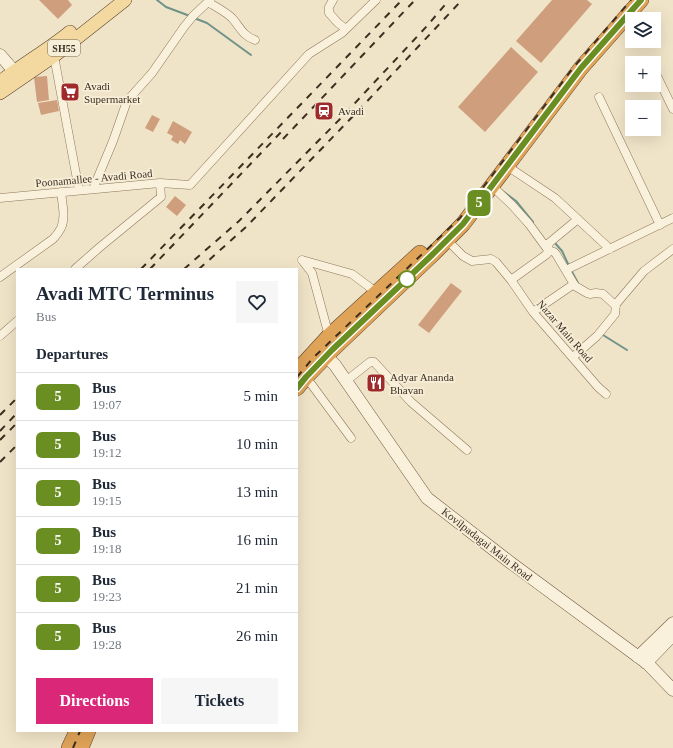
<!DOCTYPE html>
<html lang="en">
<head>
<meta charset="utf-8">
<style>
  :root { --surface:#fff; --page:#f6f6f7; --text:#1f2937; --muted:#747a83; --line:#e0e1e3; --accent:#db2777 }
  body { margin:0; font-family:Georgia,serif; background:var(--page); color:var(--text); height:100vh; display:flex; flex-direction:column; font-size:15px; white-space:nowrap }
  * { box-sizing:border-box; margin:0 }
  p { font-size:13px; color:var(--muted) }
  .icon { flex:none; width:22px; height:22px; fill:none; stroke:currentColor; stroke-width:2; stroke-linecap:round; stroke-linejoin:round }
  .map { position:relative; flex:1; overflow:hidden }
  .side { position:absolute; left:16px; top:268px; width:282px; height:464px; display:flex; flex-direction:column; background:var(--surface); border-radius:0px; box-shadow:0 4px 16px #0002 }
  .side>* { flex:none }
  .badge { padding:0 8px; border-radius:6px; font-size:14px; line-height:26px }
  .controls { position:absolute; left:625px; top:12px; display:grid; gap:8px }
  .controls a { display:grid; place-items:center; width:36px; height:36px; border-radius:0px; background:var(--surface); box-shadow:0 4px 16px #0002; font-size:20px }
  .map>.badge { position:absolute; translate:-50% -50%; box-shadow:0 0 0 2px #fff }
  h2 { padding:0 20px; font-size:15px; line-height:36px }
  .round { display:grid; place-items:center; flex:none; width:42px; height:42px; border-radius:0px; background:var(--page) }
  .summary { display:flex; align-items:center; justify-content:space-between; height:68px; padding:0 20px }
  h1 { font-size:19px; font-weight:700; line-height:30px }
  .primary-button { display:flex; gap:8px; margin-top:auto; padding:8px 20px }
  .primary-button a { flex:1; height:46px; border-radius:0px; background:var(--accent); color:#fff; font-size:16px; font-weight:700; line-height:46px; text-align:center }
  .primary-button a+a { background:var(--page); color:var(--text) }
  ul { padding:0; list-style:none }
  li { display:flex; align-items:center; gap:12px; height:48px; padding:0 20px; border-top:1px solid var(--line) }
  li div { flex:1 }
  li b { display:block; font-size:15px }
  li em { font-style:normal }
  li .badge { min-width:44px; font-weight:700; text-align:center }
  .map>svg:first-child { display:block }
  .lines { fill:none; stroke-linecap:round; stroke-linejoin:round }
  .stream { stroke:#6f938a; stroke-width:2 }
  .building { fill:#cf9f7d }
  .street-casing { stroke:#8d765c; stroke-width:9 }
  .secondary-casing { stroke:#6f573f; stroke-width:13 }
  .primary-casing { stroke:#5b4430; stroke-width:14 }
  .highway-casing { stroke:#5b4430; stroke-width:16 }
  .street { stroke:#faf1dc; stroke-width:8 }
  .secondary { stroke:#faf1dc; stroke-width:12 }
  .primary { stroke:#f3d9a0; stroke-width:13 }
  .highway { stroke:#e0a458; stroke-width:15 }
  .rail { stroke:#3d2e20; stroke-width:2; stroke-dasharray:7 7; stroke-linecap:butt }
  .line-casing { stroke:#fff; stroke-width:9 }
  .line { stroke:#6b8e23; stroke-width:6 }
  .stop-dot { fill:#fff; stroke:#6b8e23; stroke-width:2 }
  .labels { text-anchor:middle; stroke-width:3.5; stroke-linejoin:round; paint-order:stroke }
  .shield { fill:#f7eed8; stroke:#756857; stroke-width:1 }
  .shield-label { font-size:10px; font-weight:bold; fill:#3d2e20 }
  .poi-label { font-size:11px; fill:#3d2e20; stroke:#f7eed8; text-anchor:start }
  .street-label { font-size:11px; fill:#3d2e20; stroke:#f7eed8 }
</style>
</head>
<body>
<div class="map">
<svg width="673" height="748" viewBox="0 0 673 748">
  <rect width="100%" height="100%" fill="#f0e4c8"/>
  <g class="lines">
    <path class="stream" d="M157 0 166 7 190 16
      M194 18 207 23 251 55
      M500 189 516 201 533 222
      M555 243 562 251 569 266
      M571 270 578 283
      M603 335 627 350"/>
  </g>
  <path class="building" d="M39 0H68L72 5 58 19Z
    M552 0H587L592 4 541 63 516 41Z
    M511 47 538 72 485 132 458 107Z
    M47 76 49 100 37 102 34 77Z
    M57 100 59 111 41 115 38 103Z
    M152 115 160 119 153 132 145 128Z
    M173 121 192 132 185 144 180 140 178 144 171 140 173 136 167 133Z
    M175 196 186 205 177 216 166 207Z
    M451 283 462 291 429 333 418 325Z"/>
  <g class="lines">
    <g class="street-casing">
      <path id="street" d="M333 0 329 7V13L338 23 346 29
        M208 2C216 7 226 12 232 18 240 27 243 36 255 40
        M54 56 79 190
        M657 76 673 109
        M599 97 660 225
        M507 166 555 198 610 249
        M492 186 512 205 529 224 548 250 554 252 556 254 575 286 587 293 590 294 596 293 603 294 616 306
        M93 189 113 141 127 101 152 73 184 27 193 16 210 0
        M0 198 160 183 190 185 309 54 342 33 376 0
        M578 219 549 243 547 254 511 280 533 312 598 387 606 394
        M447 240 463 256 472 261 491 259 496 262 511 280
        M302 260 352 274 376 292
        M302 260 312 273 329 336
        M75 269 100 247 161 197 160 183
        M566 270 673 218
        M0 277 53 239C56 236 59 232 61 228 66 217 62 203 61 192
        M533 312 574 284
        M0 336 17 321
        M573 357 597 336 615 314 616 304 644 271 673 249
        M306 377 351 438
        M346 381 370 362H374L411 402 467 450"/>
    </g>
    <g class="secondary-casing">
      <path id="secondary" d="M0 55 14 71 20 79
        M320 351 335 365 427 498 511 563 648 664 673 690
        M638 657 673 623
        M646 663 673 635"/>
    </g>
    <g class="primary-casing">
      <path id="primary" d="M0 82C23 64 48 50 70 32
        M0 93 54 56 125 0"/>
    </g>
    <g class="highway-casing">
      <path id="highway" d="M297 371 329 336 420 253
        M297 388 306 377 332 350 433 254 463 224 581 68 641 0
        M69 748 77 731
        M81 748 88 731"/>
    </g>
    <use href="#street" class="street"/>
    <use href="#secondary" class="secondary"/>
    <use href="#primary" class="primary"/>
    <use href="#highway" class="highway"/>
    <path class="rail" d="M283 139 415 0
      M141 269 402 0
      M150 269 284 129
      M184 269 239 221 341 118 427 26 449 0
      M199 269 247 226 357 112 462 0
      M297 377 313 358 460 218 573 68 631 0
      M0 415 17 398
      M0 431 17 413
      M0 440 17 423
      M0 462 17 445
      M73 748 80 731"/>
  </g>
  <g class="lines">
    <g class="line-casing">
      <path id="line" d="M297 388 306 377 332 350 433 254 463 224 581 68 641 0"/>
    </g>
    <use href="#line" class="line"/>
  </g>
  <defs>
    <g id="supermarket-square" transform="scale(1)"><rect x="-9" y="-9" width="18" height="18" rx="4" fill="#9e2a2b" stroke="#f7eed8"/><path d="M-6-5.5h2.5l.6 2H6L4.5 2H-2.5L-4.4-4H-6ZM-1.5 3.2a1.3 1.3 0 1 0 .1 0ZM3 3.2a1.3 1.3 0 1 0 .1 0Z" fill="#fff"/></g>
    <g id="station-square" transform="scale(1)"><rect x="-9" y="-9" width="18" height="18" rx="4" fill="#9e2a2b" stroke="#f7eed8"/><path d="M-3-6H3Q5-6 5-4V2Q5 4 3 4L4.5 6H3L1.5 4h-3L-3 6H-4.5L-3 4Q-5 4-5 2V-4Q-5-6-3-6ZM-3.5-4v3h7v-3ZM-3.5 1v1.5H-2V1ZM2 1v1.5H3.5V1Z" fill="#fff"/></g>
    <g id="restaurant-square" transform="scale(1)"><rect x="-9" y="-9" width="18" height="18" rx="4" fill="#9e2a2b" stroke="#f7eed8"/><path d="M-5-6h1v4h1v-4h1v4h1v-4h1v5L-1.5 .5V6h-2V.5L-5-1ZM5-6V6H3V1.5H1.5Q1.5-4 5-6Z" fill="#fff"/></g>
  </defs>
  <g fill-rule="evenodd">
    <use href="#supermarket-square" x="70" y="92"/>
    <use href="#station-square" x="324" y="111"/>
    <use href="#restaurant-square" x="376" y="383"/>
  </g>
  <circle class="stop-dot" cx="407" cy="279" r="8"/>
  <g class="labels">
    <rect class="shield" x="48" y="40" width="32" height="16" rx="3"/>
    <g class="shield-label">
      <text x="64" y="52">SH55</text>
    </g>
    <g class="poi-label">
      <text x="84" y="90">Avadi<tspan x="84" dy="13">Supermarket</tspan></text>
      <text x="338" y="115">Avadi</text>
      <text x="390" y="381">Adyar Ananda<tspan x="390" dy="13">Bhavan</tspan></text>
    </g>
    <g class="street-label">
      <text transform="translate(94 178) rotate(-5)" y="4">Poonamallee - Avadi Road</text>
      <text transform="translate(565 331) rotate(49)" y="4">Nazar Main Road</text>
      <text transform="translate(487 544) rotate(38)" y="4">Kovilpadagai Main Road</text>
    </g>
  </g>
</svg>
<div class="controls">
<a><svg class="icon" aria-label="layers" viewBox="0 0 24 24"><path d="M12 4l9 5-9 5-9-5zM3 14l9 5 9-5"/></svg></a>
<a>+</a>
<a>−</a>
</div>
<b class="badge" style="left:479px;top:203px;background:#6b8e23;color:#fff">5</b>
<section class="side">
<div class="summary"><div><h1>Avadi MTC Terminus</h1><p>Bus</p></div><a class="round"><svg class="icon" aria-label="heart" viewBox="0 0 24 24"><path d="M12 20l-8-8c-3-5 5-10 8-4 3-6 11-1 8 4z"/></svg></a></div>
<h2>Departures</h2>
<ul>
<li><span class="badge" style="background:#6b8e23;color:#fff">5</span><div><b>Bus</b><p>19:07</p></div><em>5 min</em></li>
<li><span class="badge" style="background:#6b8e23;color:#fff">5</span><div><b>Bus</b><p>19:12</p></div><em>10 min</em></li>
<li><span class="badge" style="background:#6b8e23;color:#fff">5</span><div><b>Bus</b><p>19:15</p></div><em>13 min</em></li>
<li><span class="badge" style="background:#6b8e23;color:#fff">5</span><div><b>Bus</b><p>19:18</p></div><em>16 min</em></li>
<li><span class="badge" style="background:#6b8e23;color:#fff">5</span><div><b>Bus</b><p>19:23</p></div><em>21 min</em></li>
<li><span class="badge" style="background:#6b8e23;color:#fff">5</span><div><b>Bus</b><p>19:28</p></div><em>26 min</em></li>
</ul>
<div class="primary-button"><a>Directions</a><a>Tickets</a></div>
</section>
</div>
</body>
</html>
